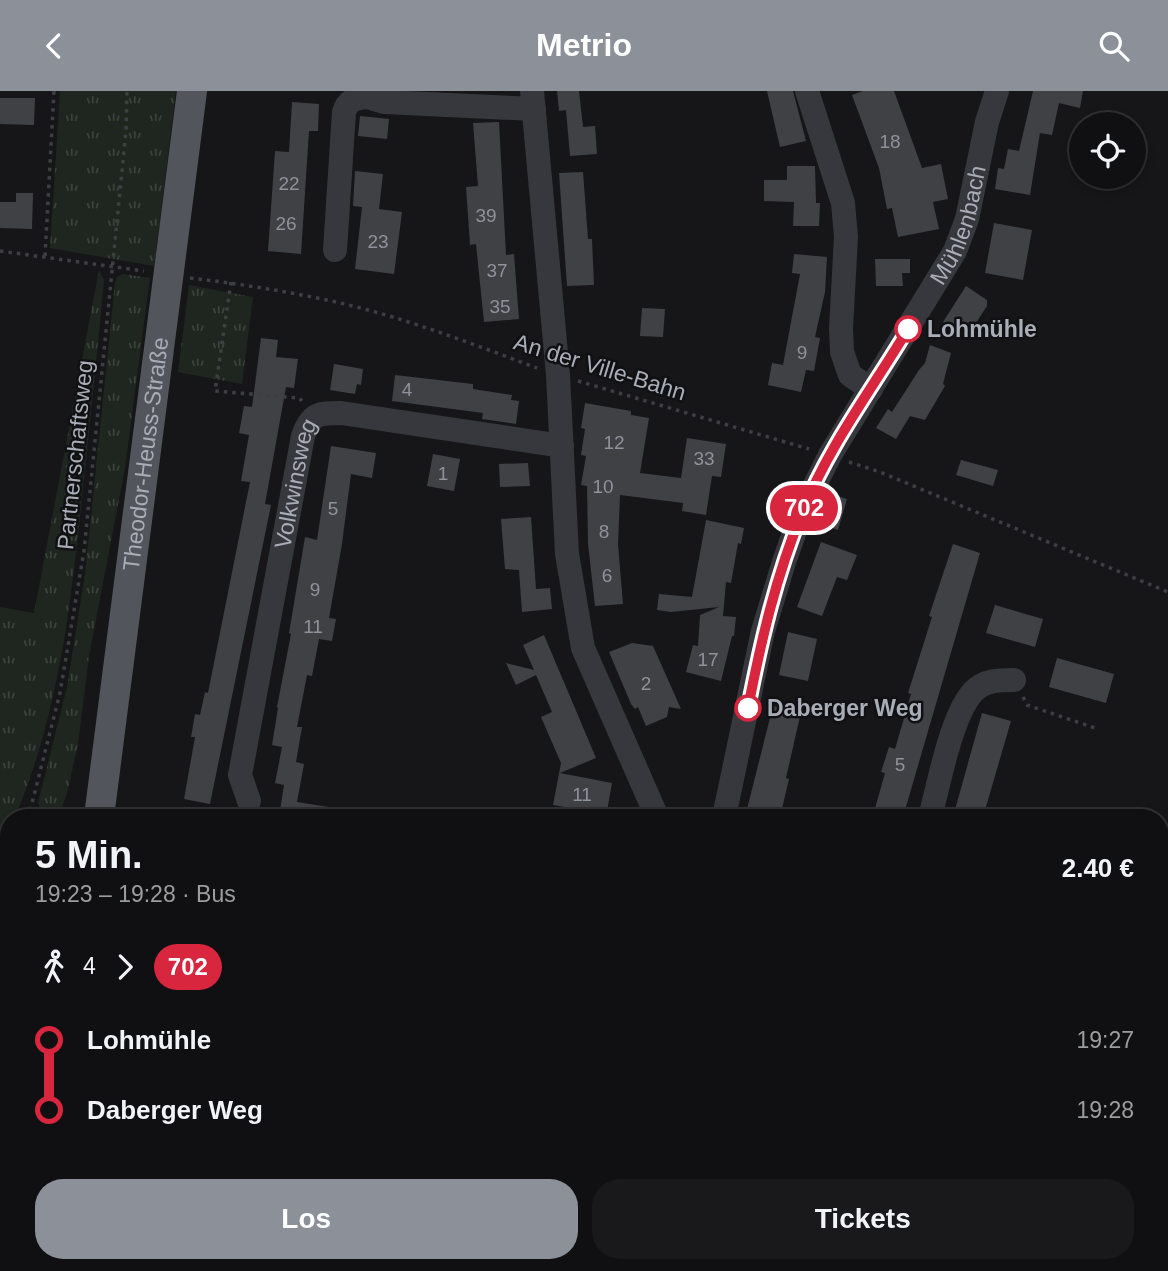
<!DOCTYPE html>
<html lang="de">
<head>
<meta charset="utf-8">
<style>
  :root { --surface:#101012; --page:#19191b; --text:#f1f3f6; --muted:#9c9d9f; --line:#303032; --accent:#8c9099 }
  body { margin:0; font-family:Helvetica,sans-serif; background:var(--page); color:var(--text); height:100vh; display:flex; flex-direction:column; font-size:26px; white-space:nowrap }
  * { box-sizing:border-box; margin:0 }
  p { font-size:23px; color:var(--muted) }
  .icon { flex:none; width:38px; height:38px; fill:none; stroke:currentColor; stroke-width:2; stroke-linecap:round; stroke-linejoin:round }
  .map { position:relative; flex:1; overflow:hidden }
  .side { position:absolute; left:0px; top:718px; width:1169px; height:464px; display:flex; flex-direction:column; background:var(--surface); border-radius:28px 28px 0 0; box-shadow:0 4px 10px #0003,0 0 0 2px var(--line) }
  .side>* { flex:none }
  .badge { padding:0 14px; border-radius:23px; font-size:24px; line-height:46px }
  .buttons { position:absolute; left:1069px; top:21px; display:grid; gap:14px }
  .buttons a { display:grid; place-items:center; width:77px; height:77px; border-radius:50%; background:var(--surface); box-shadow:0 4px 10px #0003,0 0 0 2px var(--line); font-size:35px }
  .map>.badge { position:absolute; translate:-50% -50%; box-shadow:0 0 0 4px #fff }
  .legs { display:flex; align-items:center; gap:10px; height:77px; padding:0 35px; font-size:23px }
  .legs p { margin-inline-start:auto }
  .overview { display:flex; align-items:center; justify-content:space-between; height:119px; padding:0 35px }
  h1 { font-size:38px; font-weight:700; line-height:52px }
  .button { display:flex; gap:14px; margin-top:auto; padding:14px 35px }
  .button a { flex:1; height:80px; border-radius:28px; background:var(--accent); color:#fff; font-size:28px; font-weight:700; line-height:80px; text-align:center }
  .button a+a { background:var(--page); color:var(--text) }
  ul { padding:0 35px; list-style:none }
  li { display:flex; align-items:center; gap:24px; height:70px; font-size:26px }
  li i { display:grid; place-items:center; width:10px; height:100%; margin:0 9px; background:currentColor }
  li i::after { content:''; width:18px; height:18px; margin:-9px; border:5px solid; border-radius:50%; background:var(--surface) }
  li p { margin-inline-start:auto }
  li:first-child i { background:linear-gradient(#0000 50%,currentColor 0) }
  li:last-child i { background:linear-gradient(currentColor 50%,#0000 0) }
  header { display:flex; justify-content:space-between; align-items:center; height:91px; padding:0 35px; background:var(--accent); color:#fff; font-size:32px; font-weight:700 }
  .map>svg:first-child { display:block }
  .built { fill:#222225 }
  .park { fill:url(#park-tufts) }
  .building { fill:#404145 }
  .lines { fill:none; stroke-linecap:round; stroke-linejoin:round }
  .path { stroke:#3d3f44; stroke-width:3.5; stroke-dasharray:3.5 5; stroke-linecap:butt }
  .minor { stroke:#37383d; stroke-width:24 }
  .major { stroke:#53555c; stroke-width:30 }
  .line-1-casing { stroke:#fff; stroke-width:16 }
  .line-1 { stroke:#d7263d; stroke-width:10 }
  .stop-1-dot { fill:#fff; stroke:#d7263d; stroke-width:3.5 }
  .labels { text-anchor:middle; stroke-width:5; stroke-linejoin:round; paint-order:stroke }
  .number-label { font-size:19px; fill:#8e929b }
  .street-label { font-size:23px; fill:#a8adb8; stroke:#111113 }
  .stop-label { font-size:23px; font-weight:bold; fill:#a8adb8; stroke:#111113; text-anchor:start }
</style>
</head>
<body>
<header><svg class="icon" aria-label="back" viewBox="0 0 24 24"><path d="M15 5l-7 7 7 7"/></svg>Metrio<svg class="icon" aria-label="search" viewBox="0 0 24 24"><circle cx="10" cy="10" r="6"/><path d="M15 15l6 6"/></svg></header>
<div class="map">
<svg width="1168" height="1180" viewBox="0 0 1168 1180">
  <defs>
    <pattern id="park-tufts" width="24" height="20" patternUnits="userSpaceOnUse" patternTransform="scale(1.75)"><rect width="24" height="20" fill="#1e261f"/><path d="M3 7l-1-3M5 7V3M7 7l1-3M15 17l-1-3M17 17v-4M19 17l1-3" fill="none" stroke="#3c433d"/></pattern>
  </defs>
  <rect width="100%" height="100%" fill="#161618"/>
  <path class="built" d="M338 1172 368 1180H243L233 1178 234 1173Z
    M440 1173V1172L591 1173 589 1180H438Z"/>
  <path class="park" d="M60 0H176L154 175 50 157Z
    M99 179 104 189C97 265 89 340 81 416 70 522 57 627 15 726H9V739L0 754V516L34 522Z
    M123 183 150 187 125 377 89 565 78 653 68 698 59 726H43L38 712 67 596 85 483 115 192 117 186Z
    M189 194 253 206 242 293 178 281Z"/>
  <path class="building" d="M557 0H579L583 36 595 35 597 63 570 65 566 19 559 20Z
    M767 0H793L806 50 780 56Z
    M863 0H894L922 77 941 73 948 108 933 111 939 138 898 146 892 117 887 118 879 77 852 4Z
    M1033 0H1083L1080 17 1059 12 1052 44 1040 42 1030 104 995 98 998 77 1004 78 1008 58 1019 60Z
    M0 7H35L34 34 0 33Z
    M292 11 319 13 318 40H309L301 163 268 160 275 60 289 61Z
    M360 25 389 28 387 48 358 45Z
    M499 31 506 164 514 163 519 228 484 231 476 153 470 154 466 96 478 95 473 32Z
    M787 75H815L816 112H820L819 135H793L794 111 764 110V89H787Z
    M355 80 383 83 379 118 402 121 394 183 355 178 362 116 353 115Z
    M583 81 588 148H592L594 194 567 195 559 82Z
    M16 102H33L32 138 0 137V111H16Z
    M994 132 1032 139 1023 189 985 182Z
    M794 163 827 166 825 201 815 246 820 247 814 280 806 279 801 301 768 294 772 272 783 274 800 183 792 182Z
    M875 168H910V182H902L903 195H876Z
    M966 195 987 209V215L967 246 943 231Z
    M642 217 665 218 663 246 640 245Z
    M261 247 278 249 276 266 298 268 294 297 286 296 265 413 271 414 210 713 184 708 195 646H191L195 623 200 624 205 601 208 602 250 391 241 390 249 344 239 342 244 315 252 316Z
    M930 254 951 262 943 293 945 295 925 329 910 325 896 348 876 337 888 318 892 321 919 279 925 272Z
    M334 273 363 278 361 294 357 293 355 303 330 299Z
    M395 284 473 293V298L512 304 511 309 519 310 516 333 482 328 483 322 392 310Z
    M585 312 631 320V324L649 327 640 382 681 387 687 347 726 353 721 386 712 385 706 424 682 420 683 412 620 404 618 453 623 513 595 515 588 453 587 395 581 394 586 365 581 364 585 338 581 337Z
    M331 355 376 362 372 387 351 383 342 453 329 527 336 528 332 550 319 548 312 585 307 584 297 636H302L296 671 304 673 297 711 341 718V726H279L284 694 275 692 282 656 272 654 278 617 277 616 291 543 289 542 305 446 317 449Z
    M433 363 460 368 454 400 427 395Z
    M961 369 998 379 993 395 956 384Z
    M528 372 530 395 500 396 499 373Z
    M828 402 847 408 838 439 815 431Z
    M531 426 536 498 550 497 552 518 522 521 519 479 505 478 501 428Z
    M706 429 744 437 741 453 738 452 731 492 726 491 723 525 736 526 734 545H732L721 590 686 581 693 554 698 555 700 524 719 516 671 521 657 519 659 503 692 506Z
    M821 451 857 464 847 489 837 486 822 525 797 516Z
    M953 453 980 462 903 726H890L874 721 885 682 881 681 889 656 895 658 911 603 908 602 932 526 929 525Z
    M995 514 1043 528 1035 556 986 542Z
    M788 541 817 548 808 590 779 584Z
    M544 544 596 667 560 682 612 692 606 726H576L577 718 553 714 561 672 541 626 552 621 536 584 516 594 506 572 534 579 523 554Z
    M632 552 653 555 681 618 669 616 667 626 646 635 638 616 635 618 631 613 609 561Z
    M1057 567 1114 583 1106 612 1049 596Z
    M773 615 801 621 786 687 789 688 780 726H745Z
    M982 622 1011 630 983 726H953Z"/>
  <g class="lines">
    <path class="path" d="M0 160 144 180
      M45 165 54 0
      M190 187C234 192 278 199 322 208 396 223 467 251 537 277
      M231 191 215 300 299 307 302 310
      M578 290 809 358
      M849 371 880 381 1168 501
      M1023 606 1027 614 1098 638
      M26 726 29 724 60 602 84 460 126 40 127 0
      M0 762 9 748
      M0 900 9 891
      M91 1172 93 1180
      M210 1172 213 1180
      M705 1180 707 1172"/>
    <g class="minor">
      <path d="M532 0 558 284 567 463 583 557 657 726"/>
      <path d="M807 0 843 112 846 146 841 238 842 261 850 284 871 298"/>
      <path d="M367 6 384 11 534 18"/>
      <path d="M335 159 344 21C348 8 355 8 367 6V0"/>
      <path id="s1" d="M249 710 240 684 303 345C311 323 317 322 341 322L562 355"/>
      <path id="s2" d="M724 726 763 540 784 471 802 420 830 364 955 160 967 128 987 31 997 0"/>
      <path d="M930 726C939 693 951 625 973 601 984 589 999 589 1014 589"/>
      <path d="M1160 843 1168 845"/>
      <path d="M1160 1158 1168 1166"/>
    </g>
    <g class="major">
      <path id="s3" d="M99 726 192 0"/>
      <path d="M0 807 9 810"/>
      <path d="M1160 1110H1168"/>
      <path d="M129 1172 131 1180"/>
    </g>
  </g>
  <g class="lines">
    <g class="line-1-casing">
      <path id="line-1" d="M748 617C761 550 776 485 802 422 828 356 872 298 908 238"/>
    </g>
    <use href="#line-1" class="line-1"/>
  </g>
  <g class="stop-1-dot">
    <circle cx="908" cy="238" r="12"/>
    <circle cx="748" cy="617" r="12"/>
  </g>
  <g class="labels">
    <g class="number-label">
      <text x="890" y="57">18</text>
      <text x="289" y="99">22</text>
      <text x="486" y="131">39</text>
      <text x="286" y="139">26</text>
      <text x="378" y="157">23</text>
      <text x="497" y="186">37</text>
      <text x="500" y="222">35</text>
      <text x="802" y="268">9</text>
      <text x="407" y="305">4</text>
      <text x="614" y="358">12</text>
      <text x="704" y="374">33</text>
      <text x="443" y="389">1</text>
      <text x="603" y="402">10</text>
      <text x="333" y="424">5</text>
      <text x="604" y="447">8</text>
      <text x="607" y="491">6</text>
      <text x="315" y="505">9</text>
      <text x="313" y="542">11</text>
      <text x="708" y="575">17</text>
      <text x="646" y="599">2</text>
      <text x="900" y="680">5</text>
      <text x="582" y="710">11</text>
    </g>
    <g class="street-label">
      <text dy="8" stroke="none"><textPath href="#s2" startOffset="644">Mühlenbach</textPath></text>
      <text transform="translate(600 276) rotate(17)" y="8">An der Ville-Bahn</text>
      <text dy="8" stroke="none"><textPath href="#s3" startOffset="366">Theodor-Heuss-Straße</textPath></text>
      <text transform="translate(75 364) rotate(-84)" y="8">Partnerschaftsweg</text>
      <text dy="8" stroke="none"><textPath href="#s1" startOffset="324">Volkwinsweg</textPath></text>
    </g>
    <g class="stop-label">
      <text x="927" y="246">Lohmühle</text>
      <text x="767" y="625">Daberger Weg</text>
    </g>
  </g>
</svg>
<div class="buttons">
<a><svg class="icon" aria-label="locate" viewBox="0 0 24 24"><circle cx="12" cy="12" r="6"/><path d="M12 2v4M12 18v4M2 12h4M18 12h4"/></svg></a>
</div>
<b class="badge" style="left:804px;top:417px;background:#d7263d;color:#fff">702</b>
<section class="side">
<div class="overview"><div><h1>5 Min.</h1><p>19:23 – 19:28 · Bus</p></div><b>2.40 €</b></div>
<div class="legs"><svg class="icon" aria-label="walk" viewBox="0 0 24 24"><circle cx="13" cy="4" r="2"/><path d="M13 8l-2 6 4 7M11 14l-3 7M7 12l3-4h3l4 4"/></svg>4<svg class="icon" aria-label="forward" viewBox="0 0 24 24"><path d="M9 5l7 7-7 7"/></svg><b class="badge" style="background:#d7263d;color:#fff">702</b></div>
<ul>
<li><i style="color:#d7263d"></i><b>Lohmühle</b><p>19:27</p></li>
<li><i style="color:#d7263d"></i><b>Daberger Weg</b><p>19:28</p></li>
</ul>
<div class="button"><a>Los</a><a>Tickets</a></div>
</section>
</div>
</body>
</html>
